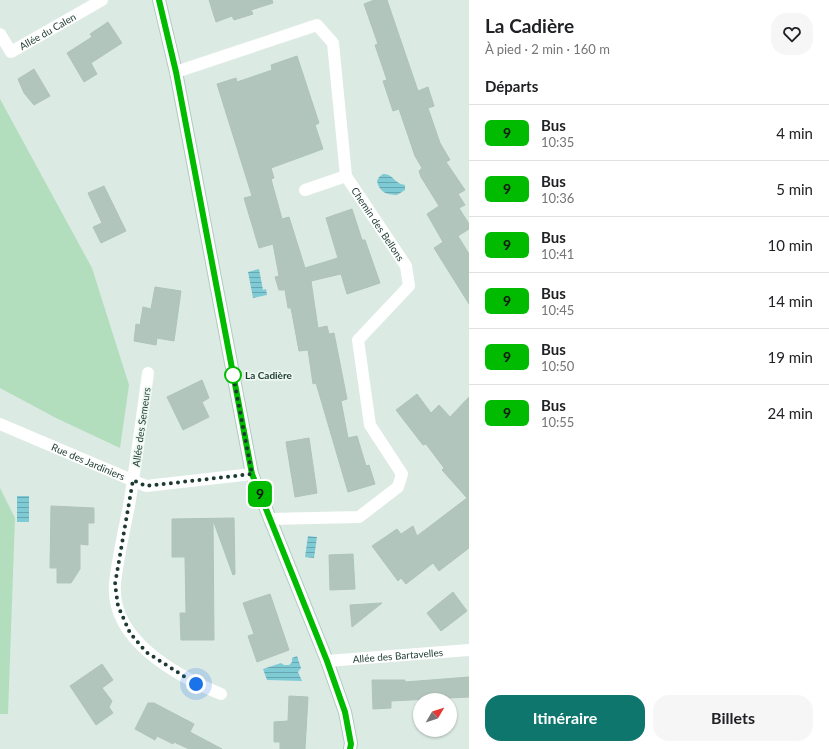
<!DOCTYPE html>
<html lang="fr">
<head>
<meta charset="utf-8">
<style>
  :root { --surface:#fff; --page:#f6f6f6; --text:#202124; --muted:#757577; --line:#e0e0e0; --accent:#0f766e }
  body { margin:0; font-family:Lato,sans-serif; background:var(--page); color:var(--text); height:100vh; display:flex; flex-direction:column; font-size:15px; white-space:nowrap }
  * { box-sizing:border-box; margin:0 }
  p { font-size:13px; color:var(--muted) }
  .icon { flex:none; width:22px; height:22px; fill:none; stroke:currentColor; stroke-width:2; stroke-linecap:round; stroke-linejoin:round }
  .map { position:relative; flex:1; overflow:hidden }
  .side { display:flex; flex-direction:column; background:var(--surface); width:360px }
  .side>* { flex:none }
  .badge { padding:0 8px; border-radius:6px; font-size:14px; line-height:26px }
  .needle { width:26px; rotate:51deg }
  .tools { position:absolute; left:413px; top:693px; display:grid; gap:8px }
  .tools a { display:grid; place-items:center; width:44px; height:44px; border-radius:50%; background:var(--surface); box-shadow:0 1px 3px #0004; font-size:20px }
  .you { position:absolute; width:20px; height:20px; margin:-10px; border:3px solid #fff; border-radius:50%; background:#1a73e8; box-shadow:0 0 0 6px #1a73e833 }
  .map>.badge { position:absolute; translate:-50% -50%; box-shadow:0 0 0 2px #fff }
  h2 { padding:0 16px; font-size:15px; line-height:36px }
  .round { display:grid; place-items:center; flex:none; width:42px; height:42px; border-radius:16px; background:var(--page) }
  .summary { display:flex; align-items:center; justify-content:space-between; height:68px; padding:0 16px }
  h1 { font-size:19px; font-weight:700; line-height:30px }
  .button { display:flex; gap:8px; margin-top:auto; padding:8px 16px }
  .button a { flex:1; height:46px; border-radius:16px; background:var(--accent); color:#fff; font-size:16px; font-weight:700; line-height:46px; text-align:center }
  .button a+a { background:var(--page); color:var(--text) }
  ul { padding:0; list-style:none }
  li { display:flex; align-items:center; gap:12px; height:56px; padding:0 16px; border-top:1px solid var(--line) }
  li div { flex:1 }
  li b { display:block; font-size:15px }
  li em { font-style:normal }
  li .badge { min-width:44px; font-weight:700; text-align:center }
  main { display:flex; flex:1; min-height:0 }
  .map>svg:first-child { display:block }
  .green { fill:#b2debd }
  .water { fill:url(#water-rules) }
  .building { fill:#b1c5bc; stroke:#aec4ba }
  .lines { fill:none; stroke-linecap:round; stroke-linejoin:round }
  .secondary-casing { stroke:#aecbc0; stroke-width:14 }
  .street { stroke:#fff; stroke-width:12 }
  .secondary { stroke:#fff; stroke-width:12 }
  .line-casing { stroke:#fff; stroke-width:9 }
  .line { stroke:#0b0; stroke-width:6 }
  .walk { stroke:#1d3b32; stroke-width:4; stroke-dasharray:0 7.2 }
  .stop-dot { fill:#fff; stroke:#0b0; stroke-width:2 }
  .labels { text-anchor:middle; stroke-width:3.5; stroke-linejoin:round; paint-order:stroke }
  .street-label { font-size:10px; fill:#1d3b32; stroke:#edf7f1 }
  .stop-label { font-size:10px; font-weight:bold; fill:#1d3b32; stroke:#edf7f1; text-anchor:start }
</style>
</head>
<body>
<main>
<div class="map">
<svg width="469" height="749" viewBox="0 0 469 749">
  <defs>
    <pattern id="water-rules" width="6" height="5" patternUnits="userSpaceOnUse"><rect width="6" height="5" fill="#7ecbd6"/><path d="M0 2.5h6" fill="none" stroke="#67a6ae"/></pattern>
  </defs>
  <rect width="100%" height="100%" fill="#dceae4"/>
  <path class="green" d="M0 99 92 268 129 385 120 448 56 418 0 388Z
    M0 488 15 518 8 714H0Z"/>
  <path class="water" d="M383 174C394 174 393 183 405 185V190L397 195C387 195 379 192 377 181L379 177Z
    M259 269 263 290 266 289 267 295 253 298 248 272Z
    M17 496H29V522H17Z
    M308 536 317 537 314 558 305 557Z
    M297 656 301 668 298 672 302 681 267 680 263 669 281 663 284 665H289L292 662V658Z"/>
  <path class="building" d="M209 0H272L273 3 251 10 253 14 234 20 232 16 216 22Z
    M374 0H387L418 91 428 87 434 106 428 108 440 143 450 160 446 162 465 190 458 194 465 205 459 208 469 224V229L458 236 469 254V304L434 248 443 242 427 214 439 206 421 177 419 171 422 168 415 156 399 109 393 111 383 81 387 80 375 45 378 44 364 4Z
    M108 22 122 43 91 63 97 74 84 82 67 53 92 37 90 34Z
    M297 56 319 123 315 125 323 149 271 168 274 178 271 179 282 219 289 217 305 268 338 258 326 218 352 209 362 240H365L380 283 347 294 341 274 311 281 318 328 327 326 329 334 334 333 347 399 341 401 348 438 357 436 366 466 369 465 375 484 348 492 316 383 313 384 308 350 299 351 291 308H288L285 290H279L275 277 279 276 273 244 259 248 244 198 252 196 217 84 236 78 237 82 272 70 271 65Z
    M34 69 50 96 34 105 24 93 18 79Z
    M104 186 126 231 101 243 93 227 102 223 88 193Z
    M155 287 181 291 174 341 157 338 156 345 134 341 136 324 140 325 143 307 151 309Z
    M202 380 209 398 202 402 209 417 183 430 167 397Z
    M417 394 431 413 439 405 450 417 469 397V548L439 571 433 563 406 584 401 578 398 581 372 546 397 529 401 534 413 526 417 536 467 498 442 470 444 468 426 444 423 445 396 410Z
    M309 438 317 493 295 497 286 442Z
    M51 506 94 508V523H88V545L80 544V569L71 583H57V568H50Z
    M234 518 235 574 233 575 213 520 214 640H181L180 613H186L185 557H172V519Z
    M353 554 355 589 330 590 329 555Z
    M453 592 467 611 441 631 427 613Z
    M270 594 289 650 257 662 248 636 254 634 243 603Z
    M382 603 352 627 350 605Z
    M102 664 113 680 102 688 112 701 109 707 113 713 96 725 70 686Z
    M469 677V697L391 701V708L373 709 372 680H405V682Z
    M289 696 308 697 305 749H280V742H274V722L288 721Z
    M148 703H154L194 724 190 732 222 749H189L174 742 173 744 157 736 155 740 135 729Z"/>
  <g class="lines">
    <g class="secondary-casing">
      <path id="secondary" d="M159 0 176 72 252 474 327 661 345 712 351 743 350 749"/>
    </g>
    <g class="street">
      <path id="s1" d="M0 34 11 52 102 0"/>
      <path id="s2" d="M176 72 317 25 333 43 346 176 406 266 409 286 358 340 370 425 402 474 398 487 359 517 270 519"/>
      <path d="M305 190 346 176"/>
      <path d="M148 373C142 418 136 462 129 506 124 531 118 557 115 583 110 640 177 676 221 694"/>
      <path id="s3" d="M0 424 146 486 252 474"/>
      <path id="s4" d="M327 661 469 650"/>
    </g>
    <use href="#secondary" class="secondary"/>
  </g>
  <g class="lines">
    <g class="line-casing">
      <path id="line" d="M159 0 176 72 252 474 327 661 345 712 351 744 350 749"/>
    </g>
    <use href="#line" class="line"/>
    <path class="walk" d="M196 684 146 652 130 633 118 606 115 584 133 480 146 486 252 474 233 375"/>
  </g>
  <circle class="stop-dot" cx="233" cy="375" r="8"/>
  <g class="labels">
    <g class="street-label">
      <text dy="4" stroke="none"><textPath href="#s1" startOffset="63">Allée du Calen</textPath></text>
      <text dy="4" stroke="none"><textPath href="#s2" startOffset="364">Chemin des Bellons</textPath></text>
      <text transform="translate(141 427) rotate(-82)" y="4">Allée des Semeurs</text>
      <text dy="4" stroke="none"><textPath href="#s3" startOffset="96">Rue des Jardiniers</textPath></text>
      <text dy="4" stroke="none"><textPath href="#s4" startOffset="71">Allée des Bartavelles</textPath></text>
    </g>
    <g class="stop-label">
      <text x="245" y="379">La Cadière</text>
    </g>
  </g>
</svg>
<div class="tools">
<a><svg class="needle" viewBox="-14 -14 28 28"><path d="M0-13l5 13h-10z" fill="#e53935"/><path d="M0 13l5-13h-10z" fill="#757577"/></svg></a>
</div>
<div class="you" style="left:196px;top:684px"></div>
<b class="badge" style="left:260px;top:494px;background:#0b0;color:#111">9</b>
</div>
<section class="side">
<div class="summary"><div><h1>La Cadière</h1><p>À pied · 2 min · 160 m</p></div><a class="round"><svg class="icon" aria-label="heart" viewBox="0 0 24 24"><path d="M12 20l-8-8c-3-5 5-10 8-4 3-6 11-1 8 4z"/></svg></a></div>
<h2>Départs</h2>
<ul>
<li><span class="badge" style="background:#0b0;color:#111">9</span><div><b>Bus</b><p>10:35</p></div><em>4 min</em></li>
<li><span class="badge" style="background:#0b0;color:#111">9</span><div><b>Bus</b><p>10:36</p></div><em>5 min</em></li>
<li><span class="badge" style="background:#0b0;color:#111">9</span><div><b>Bus</b><p>10:41</p></div><em>10 min</em></li>
<li><span class="badge" style="background:#0b0;color:#111">9</span><div><b>Bus</b><p>10:45</p></div><em>14 min</em></li>
<li><span class="badge" style="background:#0b0;color:#111">9</span><div><b>Bus</b><p>10:50</p></div><em>19 min</em></li>
<li><span class="badge" style="background:#0b0;color:#111">9</span><div><b>Bus</b><p>10:55</p></div><em>24 min</em></li>
</ul>
<div class="button"><a>Itinéraire</a><a>Billets</a></div>
</section>
</main>
</body>
</html>
